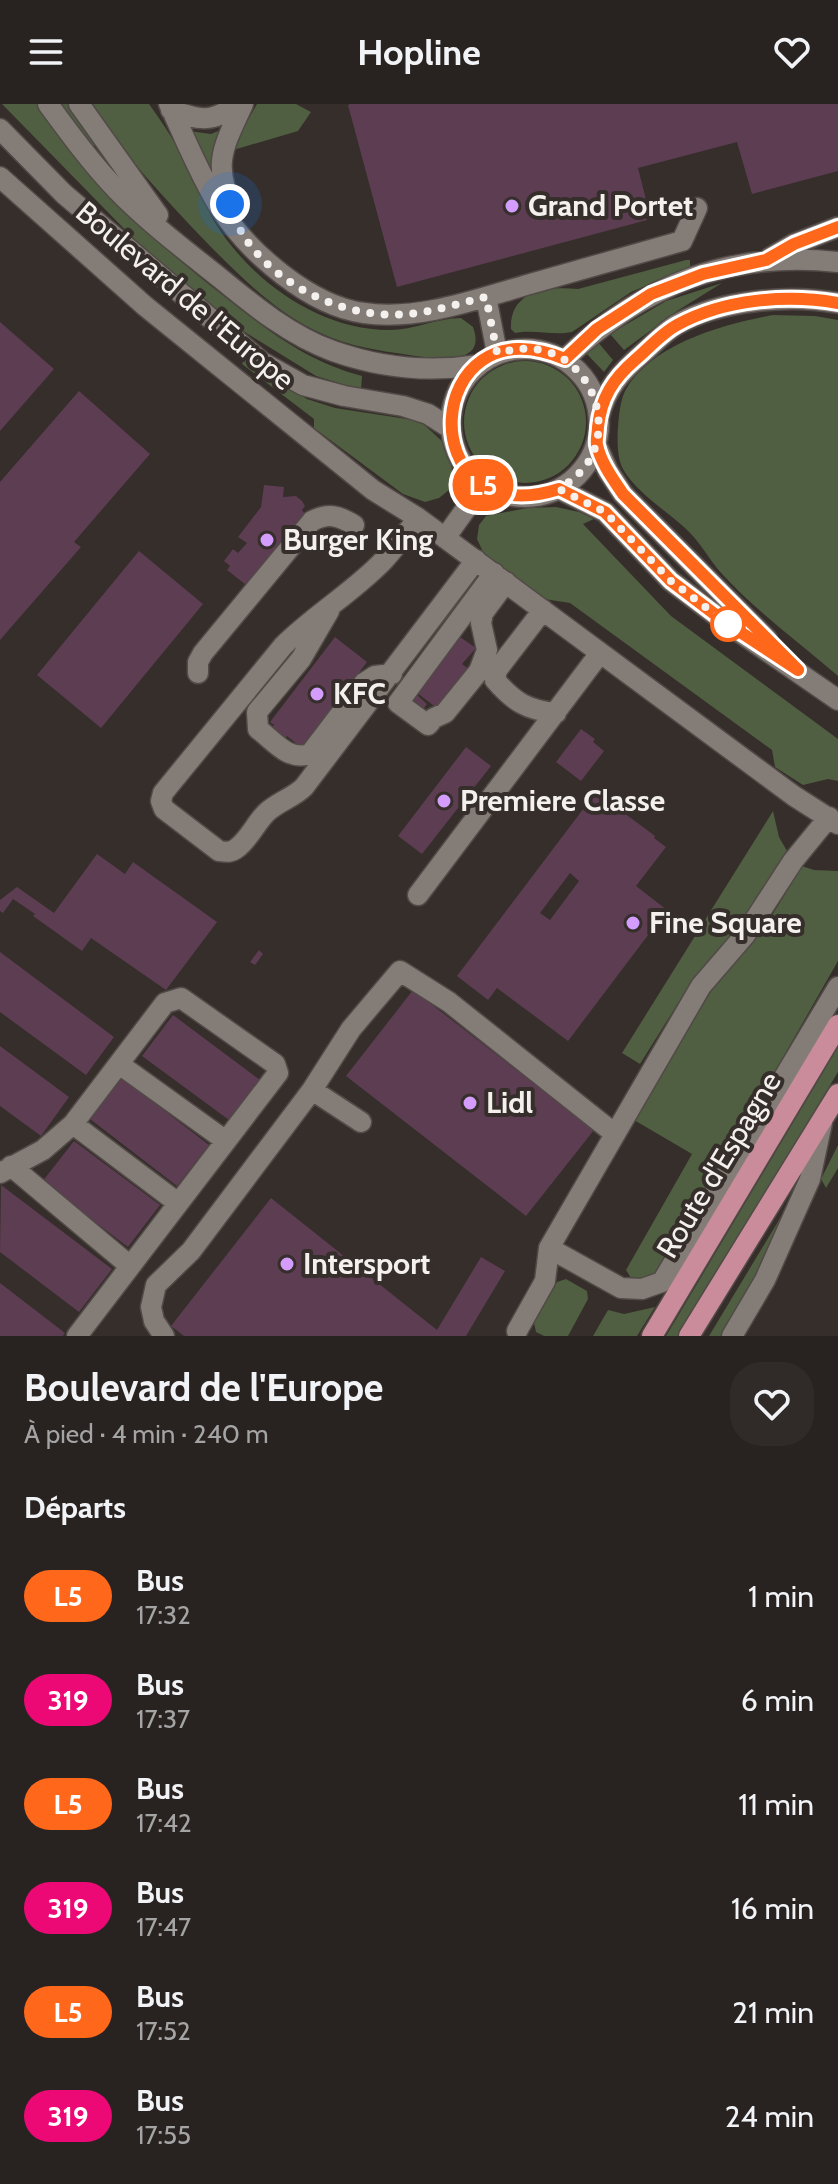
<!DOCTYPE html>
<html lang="fr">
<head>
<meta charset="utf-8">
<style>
  :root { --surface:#282220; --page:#302a29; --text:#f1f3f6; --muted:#a5a4a5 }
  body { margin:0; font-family:Cabin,sans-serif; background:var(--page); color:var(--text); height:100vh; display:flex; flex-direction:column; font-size:30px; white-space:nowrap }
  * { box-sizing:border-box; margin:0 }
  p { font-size:26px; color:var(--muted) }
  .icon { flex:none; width:44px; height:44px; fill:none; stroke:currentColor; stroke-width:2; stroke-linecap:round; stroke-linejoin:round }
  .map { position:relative; height:1232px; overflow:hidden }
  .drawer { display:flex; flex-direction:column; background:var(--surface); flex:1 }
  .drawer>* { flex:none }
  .badge { padding:0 16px; border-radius:26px; font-size:28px; line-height:52px }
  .you { position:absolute; width:40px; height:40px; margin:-20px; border:6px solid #fff; border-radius:50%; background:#1a73e8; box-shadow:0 0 0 12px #1a73e833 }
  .map>.badge { position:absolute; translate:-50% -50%; box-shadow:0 0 0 4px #fff }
  h2 { padding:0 24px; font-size:30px; line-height:72px }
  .round { display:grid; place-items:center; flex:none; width:84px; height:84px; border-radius:32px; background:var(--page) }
  .overview { display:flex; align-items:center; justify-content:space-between; height:136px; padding:0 24px }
  h1 { font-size:38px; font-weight:700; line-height:60px }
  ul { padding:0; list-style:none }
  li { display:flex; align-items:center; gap:24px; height:104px; padding:0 24px }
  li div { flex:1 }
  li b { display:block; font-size:30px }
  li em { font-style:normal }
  li .badge { min-width:88px; font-weight:700; text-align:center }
  header { display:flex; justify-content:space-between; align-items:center; height:104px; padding:0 24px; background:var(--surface); font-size:36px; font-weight:700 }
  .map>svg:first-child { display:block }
  .green { fill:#505e41 }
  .building { fill:#5d3d52; fill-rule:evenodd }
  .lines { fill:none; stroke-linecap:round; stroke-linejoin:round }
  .minor-casing { stroke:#514a47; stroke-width:23 }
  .major-casing { stroke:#514a47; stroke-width:23 }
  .minor { stroke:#847c77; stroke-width:20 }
  .major { stroke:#ca8c9a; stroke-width:20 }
  .line-casing { stroke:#fff; stroke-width:18 }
  .line { stroke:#ff671b; stroke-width:12 }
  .walk { stroke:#f4f0ed; stroke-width:8; stroke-dasharray:0 14.4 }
  .poi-dot { fill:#d49cfc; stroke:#352e2a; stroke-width:3 }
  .stop-dot { fill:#fff; stroke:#ff671b; stroke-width:4 }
  .labels { text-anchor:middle; stroke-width:8; stroke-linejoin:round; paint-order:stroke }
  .poi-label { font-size:30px; font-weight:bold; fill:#f4f0ed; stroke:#352e2a; text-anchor:start }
  .street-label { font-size:30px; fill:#f4f0ed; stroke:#352e2a }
</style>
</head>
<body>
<header><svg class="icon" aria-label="menu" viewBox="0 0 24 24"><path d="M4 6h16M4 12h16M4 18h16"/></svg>Hopline<svg class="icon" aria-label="heart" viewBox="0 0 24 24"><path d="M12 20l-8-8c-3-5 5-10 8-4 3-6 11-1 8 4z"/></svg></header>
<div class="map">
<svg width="838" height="1232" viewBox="0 0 838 1232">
  <rect width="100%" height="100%" fill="#352e2a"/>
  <path class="green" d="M2 0H37C87 76 153 137 225 193 268 227 308 258 362 272L361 286 316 272 240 225 140 141Z
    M58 0H68L95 36 94 43 91 44Z
    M86 0H149C169 27 184 54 200 84 205 95 208 107 214 117 250 176 318 226 389 226 414 226 437 214 461 214L473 223C479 240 475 250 457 253 437 256 416 252 396 249 368 245 339 239 314 226 274 206 242 174 210 142 166 97 125 50 86 0Z
    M257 0H296L311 8 298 27 230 47Z
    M223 25 212 70 189 27 211 30Z
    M686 156H690V163L631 188 572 228C553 232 534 225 515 229L511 225C509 187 547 182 578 185Z
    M722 179 677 207 624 246 610 230 666 197Z
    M773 211 815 212 838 216V572C802 541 755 506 723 471 709 456 700 437 685 424 665 406 636 388 623 365 617 355 617 334 618 323 619 311 620 298 625 287 651 239 725 220 773 211Z
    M597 237 613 256 604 268 585 248Z
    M244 256 307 295 335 304 420 317 443 338 450 353 453 371 449 386 439 394 425 398 403 390 314 324V315L242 260Z
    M464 318a61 61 0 1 1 122 0a61 61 0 1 1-122 0Z
    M556 403 579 408 594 415 583 420 671 512 838 635V677L828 675 803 681 775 663 772 646 570 499 544 495 484 450 477 435 479 421 486 412 527 404Z
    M773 707 779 733 787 747 737 826 692 877 640 960 622 949Z
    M802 762 814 766 838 767V857L664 1162C653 1173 647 1177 631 1174L626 1166 692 1050 634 1016 713 884 765 823Z
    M838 943V968L679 1232H666Z
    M838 1041V1064L826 1084 821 1075Z
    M785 1106 743 1198 722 1232H709Z
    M566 1175 587 1187 588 1195 568 1232H544L536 1228 534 1219 557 1178Z
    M655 1203 637 1232H593L608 1206 624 1210Z"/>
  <path class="building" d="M350 0H838V67L752 90 737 38 638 64 651 115 397 183 348 1Z
    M0 218 54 265 0 327Z
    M79 287 150 350 74 438 81 443 0 536V378Z
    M264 381 284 383 283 393 296 392 302 397 305 402 302 406 315 425 259 491 227 466 230 462 224 457 233 445 238 449 247 439 238 433 261 403Z
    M139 447 203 500 101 624 37 571Z
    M335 533 367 558 336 599 340 602 306 647 287 632 282 638 269 628 274 621 270 618Z
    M460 533 476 544 462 560 474 569 438 605 416 588Z
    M417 591 427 600 422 607 411 598Z
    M581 625 595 635 593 638 604 647 581 677 556 658Z
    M466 643 491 662 422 750 398 732Z
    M596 688 655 732 654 734 666 743 636 782 667 806 568 937 497 884 488 896 457 872ZM570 769 579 777 550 816 540 809Z
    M97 750 125 770 133 758 217 818 166 886 91 834 82 847 33 812 35 810 13 795 3 809 0 807V796L17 783 54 809Z
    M259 846 263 850 255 861 250 858Z
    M0 848 114 933 86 971 0 908Z
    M413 886 594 1026 526 1112 346 972Z
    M173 911 260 976 229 1016 142 952Z
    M0 942 69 993 41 1032 0 1002Z
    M122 974 209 1041 177 1082 90 1015Z
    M74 1037 160 1101 128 1143 42 1078Z
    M1 1081 112 1165 79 1208 0 1148Z
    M271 1094 437 1226 481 1153 505 1167 466 1232H184L171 1222Z
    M0 1179 65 1229 63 1232H0Z"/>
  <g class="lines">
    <g class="minor-casing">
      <path id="minor" d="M48 0C70 30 92 60 117 86 148 118 185 146 220 174 254 202 291 232 333 247 381 264 427 269 477 261
        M79 0 158 111
        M169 0C185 34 200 72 220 104 248 148 310 202 364 209 419 217 477 195 530 180 581 166 631 151 682 137L697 104
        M171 6C199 16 212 20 237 0
        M0 25 64 90 262 258 303 281 344 292 403 302 428 310 450 324
        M0 73 145 202 373 386 418 414 794 692 838 720
        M233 107C212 59 223 44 243 0
        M770 154 794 140 838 123
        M486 193 497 249
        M451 319a74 74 0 1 1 148 0a74 74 0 1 1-148 0Z
        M565 255C642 181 730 146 838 158
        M599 313C606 284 621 268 643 249 654 240 664 228 676 221 719 196 790 190 838 199
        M596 340 608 367 623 390 767 535
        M559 385 605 408 671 477 725 518 838 596
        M418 414C407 428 395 444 383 457 352 489 314 511 283 542L163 689 161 697 164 705 219 747C226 748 231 749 237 744 249 735 256 719 266 709 277 698 293 694 304 683L476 456
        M445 434 483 381
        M494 469 398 599 428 621 434 614 445 609 479 567 487 546 481 519 483 509 506 478
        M543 506 497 566 495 576C514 598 527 606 556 609
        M329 507 301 555 257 608 258 625C275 638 288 657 310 650L364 579 375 572 392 570
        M198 569V558L203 549 312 417C328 409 338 411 354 421
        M418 791 600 549
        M119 960 226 1037
        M312 986 361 1018
        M73 1020 178 1099
        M11 1062 130 1162
        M0 1069 43 1046 73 1020 165 899 181 894 275 960 278 969 77 1232
        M549 1144 621 1184 642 1185 662 1178 838 883
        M517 1227 545 1177 549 1144 701 882 745 831 793 757 829 713
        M164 1232 154 1217 151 1203 156 1181 191 1147 312 986 351 925 400 867 449 898 615 1030
        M732 1232 765 1176 810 1075 822 1019"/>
    </g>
    <g class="major-casing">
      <path id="major" d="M652 1232 838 921
        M689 1232 838 990"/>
    </g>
    <use href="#minor" class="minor"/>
    <use href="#major" class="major"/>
  </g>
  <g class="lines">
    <g class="line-casing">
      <path id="line" d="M838 123 794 140 766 156 703 170 651 190 597 225 565 255C421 194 409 433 559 385L605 408 671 477 725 518 798 566 623 390C613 375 601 359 597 341 596 336 598 329 598 323 601 294 613 275 635 256 648 245 662 229 677 221 724 195 787 190 838 199"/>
    </g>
    <use href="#line" class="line"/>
    <path class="walk" d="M230 100C235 111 238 124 245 134 279 184 348 216 407 210 433 208 460 199 486 193L497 249C512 246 525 243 540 246 590 255 615 319 587 360 579 371 570 378 559 385L605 408 671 477 728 520"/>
  </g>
  <g class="poi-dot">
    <circle cx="512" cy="102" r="8"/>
    <circle cx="267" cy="436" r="8"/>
    <circle cx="317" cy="590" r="8"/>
    <circle cx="444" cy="697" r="8"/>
    <circle cx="633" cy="819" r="8"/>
    <circle cx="470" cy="999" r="8"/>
    <circle cx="287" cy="1160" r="8"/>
  </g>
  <circle class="stop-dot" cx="728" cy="520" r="16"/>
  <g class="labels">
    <g class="poi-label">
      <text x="528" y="112">Grand Portet</text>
      <text x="283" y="446">Burger King</text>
      <text x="333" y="600">KFC</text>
      <text x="460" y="707">Premiere Classe</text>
      <text x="649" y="829">Fine Square</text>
      <text x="486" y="1009">Lidl</text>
      <text x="303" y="1170">Intersport</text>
    </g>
    <g class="street-label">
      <text transform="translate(185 192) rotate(40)" y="10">Boulevard de l'Europe</text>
      <text transform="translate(719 1061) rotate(-59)" y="10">Route d'Espagne</text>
    </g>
  </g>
</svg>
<div class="you" style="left:230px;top:100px"></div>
<b class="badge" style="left:483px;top:381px;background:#ff671b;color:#fff">L5</b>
</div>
<section class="drawer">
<div class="overview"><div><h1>Boulevard de l'Europe</h1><p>À pied · 4 min · 240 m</p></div><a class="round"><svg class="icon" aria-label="heart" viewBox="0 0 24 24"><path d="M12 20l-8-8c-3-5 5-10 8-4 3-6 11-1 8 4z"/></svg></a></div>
<h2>Départs</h2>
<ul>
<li><span class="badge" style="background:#ff671b;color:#fff">L5</span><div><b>Bus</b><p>17:32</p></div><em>1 min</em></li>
<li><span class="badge" style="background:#ec0975;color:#fff">319</span><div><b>Bus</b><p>17:37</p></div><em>6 min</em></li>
<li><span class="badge" style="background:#ff671b;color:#fff">L5</span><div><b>Bus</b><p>17:42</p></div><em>11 min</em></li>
<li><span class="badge" style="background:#ec0975;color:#fff">319</span><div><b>Bus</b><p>17:47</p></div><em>16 min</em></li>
<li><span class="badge" style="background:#ff671b;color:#fff">L5</span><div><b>Bus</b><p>17:52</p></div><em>21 min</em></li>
<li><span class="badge" style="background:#ec0975;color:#fff">319</span><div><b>Bus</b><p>17:55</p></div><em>24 min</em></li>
</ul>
</section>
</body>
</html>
